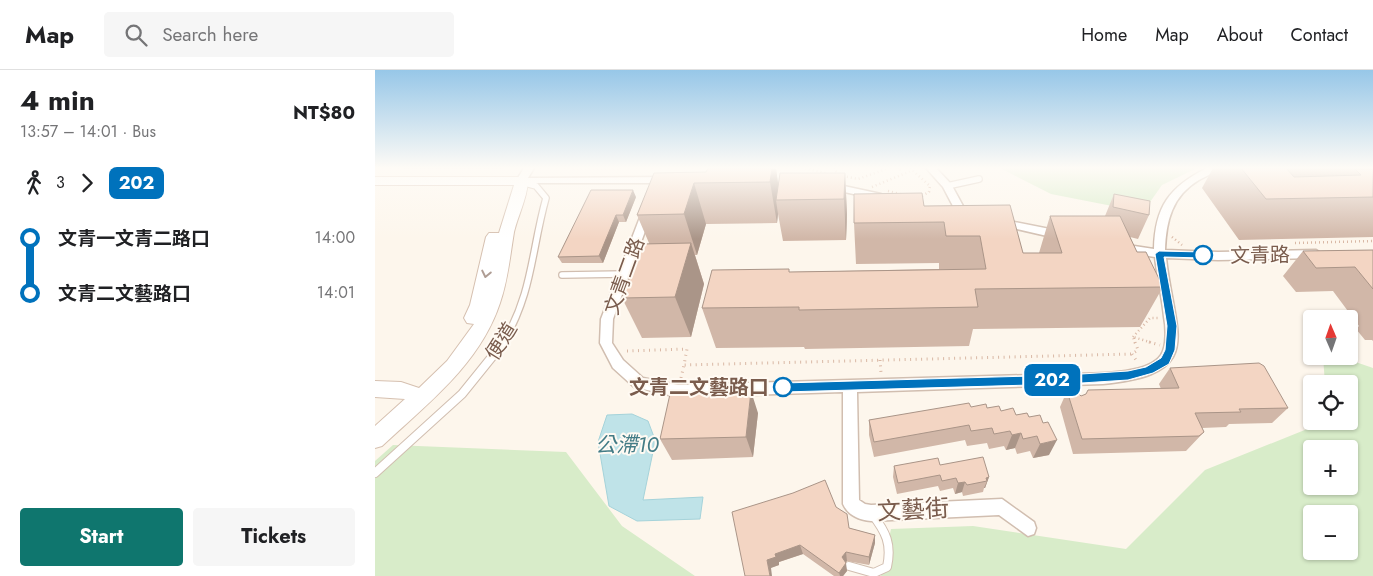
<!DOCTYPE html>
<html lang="en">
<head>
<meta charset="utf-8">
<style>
  :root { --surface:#fff; --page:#f6f6f6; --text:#202124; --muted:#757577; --line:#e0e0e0; --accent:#0f766e }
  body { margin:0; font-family:Jost,"Noto Sans TC",sans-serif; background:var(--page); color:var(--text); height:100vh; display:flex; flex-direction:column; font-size:19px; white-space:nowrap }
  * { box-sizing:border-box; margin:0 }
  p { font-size:16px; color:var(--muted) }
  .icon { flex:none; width:28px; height:28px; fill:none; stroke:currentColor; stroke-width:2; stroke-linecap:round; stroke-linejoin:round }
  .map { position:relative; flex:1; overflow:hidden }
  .drawer { display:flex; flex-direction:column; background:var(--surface); width:375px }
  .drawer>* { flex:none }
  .badge { padding:0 10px; border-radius:8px; font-size:18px; line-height:32px }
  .needle { width:32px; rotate:358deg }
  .tools { position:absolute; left:928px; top:240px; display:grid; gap:10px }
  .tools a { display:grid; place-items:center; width:55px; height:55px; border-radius:5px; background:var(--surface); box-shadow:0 1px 4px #0004; font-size:25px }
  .map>.badge { position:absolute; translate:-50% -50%; box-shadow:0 0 0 2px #fff }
  .legs { display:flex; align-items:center; gap:8px; height:55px; padding:0 20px; font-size:16px }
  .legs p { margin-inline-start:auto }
  .headline { display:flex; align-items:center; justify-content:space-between; height:85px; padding:0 20px }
  h1 { font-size:28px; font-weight:700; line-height:38px }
  .button { display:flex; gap:10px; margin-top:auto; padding:10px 20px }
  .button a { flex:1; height:58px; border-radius:5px; background:var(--accent); color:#fff; font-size:20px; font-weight:700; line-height:58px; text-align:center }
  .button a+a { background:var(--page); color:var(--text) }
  ul { padding:0 20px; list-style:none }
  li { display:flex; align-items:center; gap:18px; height:55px; font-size:19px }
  li i { display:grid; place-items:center; width:8px; height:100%; margin:0 6px; background:currentColor }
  li i::after { content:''; width:12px; height:12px; margin:-6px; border:4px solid; border-radius:50%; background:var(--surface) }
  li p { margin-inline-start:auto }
  li:first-child i { background:linear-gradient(#0000 50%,currentColor 0) }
  li:last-child i { background:linear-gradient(currentColor 50%,#0000 0) }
  header { display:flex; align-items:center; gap:30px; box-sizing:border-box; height:70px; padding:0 25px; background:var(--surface); border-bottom:1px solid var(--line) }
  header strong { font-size:24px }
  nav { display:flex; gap:28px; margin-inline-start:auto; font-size:18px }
  .search { width:350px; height:45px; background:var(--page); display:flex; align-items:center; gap:12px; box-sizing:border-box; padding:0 18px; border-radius:5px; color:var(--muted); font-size:19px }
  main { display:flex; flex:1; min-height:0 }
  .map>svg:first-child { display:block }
  .green { fill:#d8ecc9; fill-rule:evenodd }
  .water { fill:#bfe3e8; stroke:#a5d3da }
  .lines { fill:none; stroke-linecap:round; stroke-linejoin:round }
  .lane-far1-casing { stroke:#d1beb0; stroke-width:8 }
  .lane-casing { stroke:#d1beb0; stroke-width:10 }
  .street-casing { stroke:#d1beb0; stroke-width:3 }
  .secondary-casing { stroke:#d6c0b0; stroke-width:2 }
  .path-far1 { stroke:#d9b8a5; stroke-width:2.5; stroke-dasharray:1 3; stroke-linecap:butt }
  .path { stroke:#d9b8a5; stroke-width:3; stroke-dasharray:1 4.5; stroke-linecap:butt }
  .lane-far1 { stroke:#fff; stroke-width:5.5 }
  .lane { stroke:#fff; stroke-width:8 }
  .street { fill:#fff; fill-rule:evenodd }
  .secondary { fill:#fff; fill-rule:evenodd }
  .path-bridge { stroke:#d9b8a5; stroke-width:2.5; stroke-dasharray:1 3; stroke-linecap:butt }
  .wall { fill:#d1b7a8 }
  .shaded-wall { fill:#aa9588 }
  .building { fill:#f3d5c3; stroke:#aa9588 }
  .oneway { stroke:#af9d94 }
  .line-1 { fill:#0072bc; stroke:#fff }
  .stop-1-dot { fill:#fff; stroke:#0072bc; stroke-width:2.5 }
  .labels { text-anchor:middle; stroke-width:4; stroke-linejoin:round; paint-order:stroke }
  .street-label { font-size:20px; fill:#7a5c4d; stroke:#fffaf3 }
  .stop-label { font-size:20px; font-weight:bold; fill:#7a5c4d; stroke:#fffaf3; text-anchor:end }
  .water-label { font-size:21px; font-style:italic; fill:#437c86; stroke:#fffaf3 }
  .near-street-label { font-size:24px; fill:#7a5c4d; stroke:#fffaf3 }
</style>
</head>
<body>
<header>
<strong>Map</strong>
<div class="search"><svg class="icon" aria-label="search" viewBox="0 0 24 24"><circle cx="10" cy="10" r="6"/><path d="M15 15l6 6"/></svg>Search here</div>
<nav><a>Home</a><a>Map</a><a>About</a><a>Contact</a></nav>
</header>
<main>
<section class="drawer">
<div class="headline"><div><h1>4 min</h1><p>13:57 – 14:01 · Bus</p></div><b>NT$80</b></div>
<div class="legs"><svg class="icon" aria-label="walk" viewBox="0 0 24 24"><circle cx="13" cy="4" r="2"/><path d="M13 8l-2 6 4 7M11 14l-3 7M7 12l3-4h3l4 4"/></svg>3<svg class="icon" aria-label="forward" viewBox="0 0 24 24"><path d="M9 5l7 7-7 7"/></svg><b class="badge" style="background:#0072bc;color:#fff">202</b></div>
<ul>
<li><i style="color:#0072bc"></i><b>文青一文青二路口</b><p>14:00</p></li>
<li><i style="color:#0072bc"></i><b>文青二文藝路口</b><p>14:01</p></li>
</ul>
<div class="button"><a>Start</a><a>Tickets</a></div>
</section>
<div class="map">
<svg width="998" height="506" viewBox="0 0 998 506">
  <rect width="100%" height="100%" fill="#fdf6ec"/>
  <path class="green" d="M625 98H822L787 115 768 142 676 124Z
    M948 286H963L998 298V506H506L516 459 598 456 751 479 830 400 952 351H974V314H950ZM936 379H974V416H936ZM936 444H974V481H936Z
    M18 375 191 382 247 456 320 506H0V391Z"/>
  <path class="water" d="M257 344 273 351 279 367V377L268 430 328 427 325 449 262 451 234 436 223 372 232 345Z"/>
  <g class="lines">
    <g class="lane-far1-casing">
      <path id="lane-far1" d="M572 116 604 109
        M187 205 249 204
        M128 273C158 222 156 182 171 128L161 116 146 112"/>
    </g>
    <g class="lane-casing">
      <path id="lane" d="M0 403 87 324 129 272
        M474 496 499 503 512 497C517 474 511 462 497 444"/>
    </g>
    <g class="street-casing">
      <path id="street" d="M149 98H159L153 108 293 107 298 110 293 113H143L141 111Z
        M551 98H561L576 114 588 136 585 145H577L576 143 578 136 568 117Z
        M832 98H845C839 103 831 106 824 110 797 126 791 151 790 180L843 182 941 180 947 184 941 188 843 190 791 188C799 264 833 304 728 314L482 322 484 430 490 434 496 435 627 429 659 452 661 458 659 464 653 466 624 445 496 451C484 450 473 445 468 434V322L303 327 259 317 238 298 225 273 226 249 267 142 272 139 277 142 238 249 237 273 248 290 268 308 303 315 691 304C714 303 772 306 786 285 792 276 791 257 789 247 787 227 782 207 780 187L746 182 740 178 746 174 779 179C780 137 794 117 832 98Z
        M455 113 506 124 511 127 506 130 451 118V114Z
        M624 149 685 161 690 165 685 169 620 154V150Z"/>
    </g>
    <g class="secondary-casing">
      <path id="secondary" d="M0 107H146L153 111C152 129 143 145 139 162 135 186 133 210 125 233 105 294 52 334 7 376L0 378V356L30 329 0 327V311L26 312 44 318 72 291 99 254 92 253 89 248 95 235 111 167 114 163H124L139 115H0Z"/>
    </g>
    <path class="path-far1" d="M198 98H244
      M430 98 453 104
      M458 98 464 104
      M521 98 526 100
      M535 98 555 116 554 122 545 127
      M468 106 483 109 514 98
      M497 117 538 100
      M513 121 525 124
      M797 167 807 175
      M920 173 998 171
      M758 267 775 248H785
      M760 273 758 267 778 273"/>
    <path class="path" d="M774 272 785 275
      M252 281 312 279 309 295 757 284 763 280 760 272
      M757 284 763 293
      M505 290 506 303
      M306 308 309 295"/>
    <use href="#lane-far1" class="lane-far1"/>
    <use href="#lane" class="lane"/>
    <use href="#street" class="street"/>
    <use href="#secondary" class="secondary"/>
    <path class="path-bridge" d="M29 98H126"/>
  </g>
  <path class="wall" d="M333 98H401L403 114 470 103 472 144 471 170 408 171 403 144 402 153 331 154 322 185H320L329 214 316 267 267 268 247 228 274 173 262 145 331 102Z
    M838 98H998V167L864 170 827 118Z
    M739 124 774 145 763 169 755 167 762 182 788 217 765 257 598 259 594 276 430 279 429 277 341 278 327 238 414 202 564 199V193L481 194 479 153 549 136 648 183H664L675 146H730Z
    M261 127 251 152H244L228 193H187L183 187Z
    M998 180V271L997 270H990L981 259 984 256 958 221 921 222 908 206 928 181Z
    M795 298 913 338 897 353 854 354 851 357 827 358 829 362 811 381 698 384 685 337 692 321 706 326 786 319 784 314Z
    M596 337 612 338 641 345 652 343 674 385 658 388 655 381 642 384 640 378 631 380 629 376 614 379 612 373 592 376 590 370 499 387 494 365V350Z
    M383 343 378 387 297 390 285 369Z
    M565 395 614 407 610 418H609L608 422 588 426 587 422 580 424 578 418 565 421 563 416 522 424 518 407 519 396Z
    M461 437 474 458 500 465V473L494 495 472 491 470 493 472 501 468 506H459L428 484 404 492V495L370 506Z"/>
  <path class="shaded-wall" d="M397 98H401L405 128 401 130 403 144 402 153 395 112Z
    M470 103 472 144 471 170 469 129Z
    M319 113 331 154 322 185 309 144Z
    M258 120 261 127 251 152 248 145Z
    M241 145 244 152 228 193 224 186Z
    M316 173 329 214 316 267 300 227Z
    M376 321 383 343 378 387 371 367Z
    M646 363 640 378 631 380 637 365Z
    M682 370 674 385 658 388 665 374Z
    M614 407 610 418H609L612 411 611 408Z
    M590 412 587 422 580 424 583 413Z
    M500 465V473L494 495V487Z
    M425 475 428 484 404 492V495L396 498 397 506H395L392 490 400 484Z
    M471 482 472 491 469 495 467 487Z
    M471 493 472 501 468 506H465L464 503Z"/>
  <path class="building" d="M333 98H397L395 112 319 113 309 144 262 145 279 103 331 102Z
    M866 98H911L919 107 986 105 980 99H998V127L891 129Z
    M405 103H470L469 129 401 130Z
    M216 120H258L248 145H241L224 186 183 187Z
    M547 123 549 136 635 135 648 183H687L675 146H745L762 182H771L788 217 600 219 603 237 424 240V237L327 238 337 200 414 199V202L611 199 605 166H571L569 152 479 153V124Z
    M739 124 775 131 774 145 738 137Z
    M316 173 300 227 247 228 267 174Z
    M998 180V219L980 197 941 198 928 181Z
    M884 293 889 296 913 338 864 339 866 342 820 343 829 362 824 366 707 369 692 321H701L706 326 711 324 713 320 804 318 795 298Z
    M376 321 371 367 285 369 295 324Z
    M594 333 596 337 611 334 612 338 624 336 626 341 638 338 641 345 652 343 654 347 665 345 668 353 673 352 682 370 665 374 662 366 648 369 646 363 637 365 635 361 619 364 617 358 596 361 594 355 499 372 494 350Z
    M608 387 614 407 611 408 612 411 592 415 590 412 583 413 581 408 567 411 565 405 523 413 519 396 563 388 565 395Z
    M450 410 461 437 472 444 474 458 500 465 494 487 471 482 467 487 471 493 464 503 425 475 400 484 401 487 392 490 395 506H370L357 442 418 423Z"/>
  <defs><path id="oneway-chevron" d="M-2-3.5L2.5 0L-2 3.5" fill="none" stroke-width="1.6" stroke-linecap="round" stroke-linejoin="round" transform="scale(1.25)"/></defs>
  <use class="oneway" href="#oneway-chevron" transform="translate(111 204) rotate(102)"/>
  <linearGradient id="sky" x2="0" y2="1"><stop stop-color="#97c7e8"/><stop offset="0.58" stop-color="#fefbf6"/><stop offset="1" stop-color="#fefbf6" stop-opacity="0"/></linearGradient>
  <rect width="998" height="169" fill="url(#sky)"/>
  <path class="line-1" d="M784 181 828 182 832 185 828 188 789 187 802 256 800 280 794 294 778 303 753 310 691 314 408 322 402 317 408 313 691 305 753 301 771 297 786 288 790 280 792 256 780 184Z"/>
  <g class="stop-1-dot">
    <circle cx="828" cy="185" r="9"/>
    <circle cx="408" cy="317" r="9"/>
  </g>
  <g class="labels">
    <g class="street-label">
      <text transform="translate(885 185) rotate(-1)" y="7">文青路</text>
      <text transform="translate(249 206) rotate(-70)" y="7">文青二路</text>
      <text transform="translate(126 271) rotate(-58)" y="7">便道</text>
    </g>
    <g class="stop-label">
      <text x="394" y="324">文青二文藝路口</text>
    </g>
    <g class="water-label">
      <text x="252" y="382">公滯10</text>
    </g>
    <g class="near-street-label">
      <text transform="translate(538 440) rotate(-3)" y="8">文藝街</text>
    </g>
  </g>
</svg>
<div class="tools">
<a><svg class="needle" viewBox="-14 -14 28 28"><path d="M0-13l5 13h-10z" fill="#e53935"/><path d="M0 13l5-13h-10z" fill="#757577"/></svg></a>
<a><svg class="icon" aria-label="locate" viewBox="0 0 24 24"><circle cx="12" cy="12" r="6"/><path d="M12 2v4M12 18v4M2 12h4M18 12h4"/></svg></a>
<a>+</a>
<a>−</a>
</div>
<b class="badge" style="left:677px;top:310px;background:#0072bc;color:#fff">202</b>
</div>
</main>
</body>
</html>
